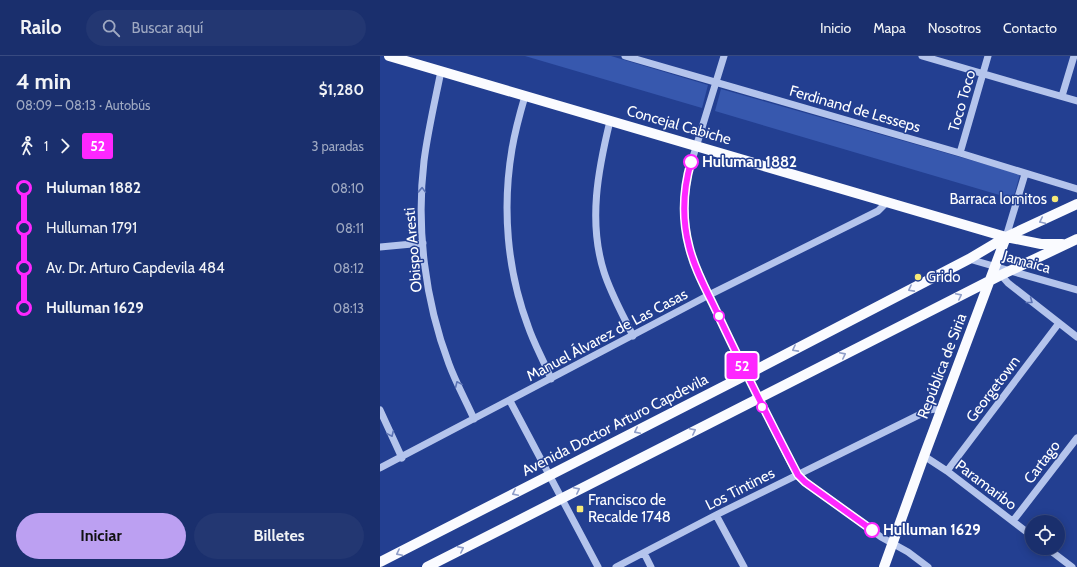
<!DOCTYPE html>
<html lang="es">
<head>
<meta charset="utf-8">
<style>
  :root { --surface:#1a2f6d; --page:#233772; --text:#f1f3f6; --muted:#9fa9c2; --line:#384a80; --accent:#bca0f2 }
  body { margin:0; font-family:Cabin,sans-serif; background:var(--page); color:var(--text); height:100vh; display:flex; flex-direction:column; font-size:15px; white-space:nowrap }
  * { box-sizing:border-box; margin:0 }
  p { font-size:13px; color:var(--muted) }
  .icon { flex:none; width:22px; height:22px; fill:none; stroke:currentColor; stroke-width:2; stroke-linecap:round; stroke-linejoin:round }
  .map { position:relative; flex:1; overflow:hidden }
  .details { display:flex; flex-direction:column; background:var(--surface); width:380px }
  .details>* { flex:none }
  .badge { padding:0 8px; border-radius:3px; font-size:14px; line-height:26px }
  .buttons { position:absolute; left:645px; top:459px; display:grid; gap:8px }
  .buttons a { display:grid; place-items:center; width:40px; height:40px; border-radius:50%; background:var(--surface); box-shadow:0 2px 10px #0003,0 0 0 1px var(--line); font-size:20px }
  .map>.badge { position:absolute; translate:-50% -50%; box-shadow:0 0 0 2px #fff }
  .legs { display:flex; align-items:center; gap:6px; height:44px; padding:0 16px; font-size:13px }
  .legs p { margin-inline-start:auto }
  .headline { display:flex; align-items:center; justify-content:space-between; height:68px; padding:0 16px }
  h1 { font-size:22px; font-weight:800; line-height:30px }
  .cta { display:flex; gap:8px; margin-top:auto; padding:8px 16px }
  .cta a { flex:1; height:46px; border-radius:24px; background:var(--accent); color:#111; font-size:16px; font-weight:800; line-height:46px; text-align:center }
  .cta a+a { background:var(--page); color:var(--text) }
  ul { padding:0 16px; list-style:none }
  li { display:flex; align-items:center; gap:14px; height:40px; font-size:15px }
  li i { display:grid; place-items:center; width:6px; height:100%; margin:0 5px; background:currentColor }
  li i::after { content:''; width:10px; height:10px; margin:-5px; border:3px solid; border-radius:50%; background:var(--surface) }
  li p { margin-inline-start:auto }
  li:first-child i { background:linear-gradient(#0000 50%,currentColor 0) }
  li:last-child i { background:linear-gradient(currentColor 50%,#0000 0) }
  header { display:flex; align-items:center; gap:24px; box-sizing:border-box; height:56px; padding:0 20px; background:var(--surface); border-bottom:1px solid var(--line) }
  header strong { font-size:19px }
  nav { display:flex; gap:22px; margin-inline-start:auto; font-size:14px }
  .search { width:280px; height:36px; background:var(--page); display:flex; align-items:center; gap:10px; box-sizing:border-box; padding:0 14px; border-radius:22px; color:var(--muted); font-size:15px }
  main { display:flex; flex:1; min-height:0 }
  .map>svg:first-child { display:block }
  .green { fill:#3758ae }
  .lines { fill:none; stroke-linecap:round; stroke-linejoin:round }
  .minor { stroke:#b4c4ec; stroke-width:7 }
  .major { stroke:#fafbff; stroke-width:10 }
  .oneway { stroke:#5d74b5 }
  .oneway2 { stroke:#8e9dc8 }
  .line-1-casing { stroke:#fff; stroke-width:9 }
  .line-1 { stroke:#fe27ff; stroke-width:6 }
  .stop-1-dot { fill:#fff; stroke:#fe27ff; stroke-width:2 }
  .poi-dot { fill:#f7e977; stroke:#233f91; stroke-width:1.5 }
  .labels { text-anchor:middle; stroke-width:3; stroke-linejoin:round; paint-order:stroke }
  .street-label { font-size:15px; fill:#fff; stroke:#233f91 }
  .stop-label { font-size:15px; font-weight:bold; fill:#fff; stroke:#233f91; text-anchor:start }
  .poi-label { font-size:15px; fill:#fff; stroke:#233f91; text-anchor:start }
</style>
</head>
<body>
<header>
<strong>Railo</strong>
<div class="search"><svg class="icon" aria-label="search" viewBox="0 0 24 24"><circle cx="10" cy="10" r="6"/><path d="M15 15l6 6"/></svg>Buscar aquí</div>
<nav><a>Inicio</a><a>Mapa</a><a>Nosotros</a><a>Contacto</a></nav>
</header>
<main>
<section class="details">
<div class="headline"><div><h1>4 min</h1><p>08:09 – 08:13 · Autobús</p></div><b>$1,280</b></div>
<div class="legs"><svg class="icon" aria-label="walk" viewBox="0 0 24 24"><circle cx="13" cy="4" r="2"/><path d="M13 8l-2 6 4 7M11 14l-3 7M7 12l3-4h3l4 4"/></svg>1<svg class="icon" aria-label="forward" viewBox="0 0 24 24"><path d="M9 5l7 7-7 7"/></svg><b class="badge" style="background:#fe27ff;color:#fff">52</b><p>3 paradas</p></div>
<ul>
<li><i style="color:#fe27ff"></i><b>Huluman 1882</b><p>08:10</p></li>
<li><i style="color:#fe27ff"></i><span>Hulluman 1791</span><p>08:11</p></li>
<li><i style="color:#fe27ff"></i><span>Av. Dr. Arturo Capdevila 484</span><p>08:12</p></li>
<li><i style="color:#fe27ff"></i><b>Hulluman 1629</b><p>08:13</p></li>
</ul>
<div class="cta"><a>Iniciar</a><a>Billetes</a></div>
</section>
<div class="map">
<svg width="697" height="511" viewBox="0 0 697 511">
  <rect width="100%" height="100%" fill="#233f91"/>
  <path class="green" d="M145 0H231L328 29 322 52Z
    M341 33 640 118 633 143 335 55Z"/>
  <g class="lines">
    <path class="minor" d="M245 0 580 97 697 133
      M344 0 309 114C304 141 303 162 309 189 314 213 328 236 338 259 363 313 390 366 417 419L425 426 501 481 528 496 548 511
      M542 0 697 45
      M61 15C55 45 48 74 44 105 36 172 45 245 69 308 76 327 86 345 94 363
      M145 40C140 57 135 75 132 93 122 152 127 214 148 270 154 288 164 305 171 323
      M682 40 694 0
      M230 65C218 114 208 166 224 216 231 238 243 259 253 280
      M580 97 608 0
      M626 181 645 118
      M0 191 43 187
      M589 203 697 234
      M621 219 628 227 697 281
      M130 345 218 511
      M0 354 22 402
      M544 400 567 415 652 480
      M0 412 329 239 498 155 507 146
      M567 415 679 267
      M336 459 364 511
      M633 465 697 382
      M667 492 692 511
      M264 497 271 511
      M236 511 336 459 549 354 562 352"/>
    <path class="major" d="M9 0 626 181 661 188H682
      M0 506 366 319 589 203 626 181 697 148
      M47 511 621 219 697 183
      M504 511 544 400 626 181"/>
  </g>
  <defs><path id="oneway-chevron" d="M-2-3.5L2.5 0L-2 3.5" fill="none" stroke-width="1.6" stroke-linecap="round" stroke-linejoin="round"/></defs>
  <g class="oneway">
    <use href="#oneway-chevron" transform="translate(42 134) rotate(-88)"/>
    <use href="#oneway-chevron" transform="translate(650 245) rotate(38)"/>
    <use href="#oneway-chevron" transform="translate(78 328) rotate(-114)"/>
    <use href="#oneway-chevron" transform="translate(11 378) rotate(66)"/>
  </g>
  <g class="oneway2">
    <use href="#oneway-chevron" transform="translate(662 165) rotate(155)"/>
    <use href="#oneway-chevron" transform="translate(531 233) rotate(152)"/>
    <use href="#oneway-chevron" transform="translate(579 240) rotate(-27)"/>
    <use href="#oneway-chevron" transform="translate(415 293) rotate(152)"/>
    <use href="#oneway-chevron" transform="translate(463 299) rotate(-27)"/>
    <use href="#oneway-chevron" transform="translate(257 375) rotate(153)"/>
    <use href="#oneway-chevron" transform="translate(313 375) rotate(-27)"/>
    <use href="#oneway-chevron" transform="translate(197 434) rotate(-27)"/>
    <use href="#oneway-chevron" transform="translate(135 437) rotate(153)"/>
    <use href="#oneway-chevron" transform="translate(81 493) rotate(-27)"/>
    <use href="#oneway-chevron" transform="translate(19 497) rotate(153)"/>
  </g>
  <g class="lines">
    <g class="line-1-casing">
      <path id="line-1" d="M311 106C303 134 302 163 309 190 315 216 330 240 340 263 365 316 391 367 418 419L425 426 492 474"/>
    </g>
    <use href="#line-1" class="line-1"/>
  </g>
  <g class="stop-1-dot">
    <circle cx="311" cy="106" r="7"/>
    <circle cx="339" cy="260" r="5"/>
    <circle cx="382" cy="351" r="5"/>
    <circle cx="492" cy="474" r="7"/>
  </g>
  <g class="poi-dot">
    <circle cx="675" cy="143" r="4"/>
    <circle cx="538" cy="221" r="4"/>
    <rect x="196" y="449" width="8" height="8" rx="2"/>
  </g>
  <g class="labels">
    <g class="street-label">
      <text transform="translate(582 45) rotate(-74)" y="5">Toco Toco</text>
      <text transform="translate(475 53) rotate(16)" y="5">Ferdinand de Lesseps</text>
      <text transform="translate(299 69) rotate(16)" y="5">Concejal Cabiche</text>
      <text transform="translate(33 194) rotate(-95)" y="5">Obispo Aresti</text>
      <text transform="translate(647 206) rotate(16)" y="5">Jamaica</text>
      <text transform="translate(227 279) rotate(-28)" y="5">Manuel Álvarez de Las Casas</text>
      <text transform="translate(562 310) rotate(-69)" y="5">República de Siria</text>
      <text transform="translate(613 333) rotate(-53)" y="5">Georgetown</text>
      <text transform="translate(235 369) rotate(-27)" y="5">Avenida Doctor Arturo Capdevila</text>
      <text transform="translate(662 406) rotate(-53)" y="5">Cartago</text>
      <text transform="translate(606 429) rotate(37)" y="5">Paramaribo</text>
      <text transform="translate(360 433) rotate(-27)" y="5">Los Tintines</text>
    </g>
    <g class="stop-label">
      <text x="322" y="111">Huluman 1882</text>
      <text x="503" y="479">Hulluman 1629</text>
    </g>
    <g class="poi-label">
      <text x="667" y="148" text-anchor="end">Barraca lomitos</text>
      <text x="546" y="226">Grido</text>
      <text x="208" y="449">Francisco de<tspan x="208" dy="17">Recalde 1748</tspan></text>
    </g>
  </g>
</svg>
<div class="buttons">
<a><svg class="icon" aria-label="locate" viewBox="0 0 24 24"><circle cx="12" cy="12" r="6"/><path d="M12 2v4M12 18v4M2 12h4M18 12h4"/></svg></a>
</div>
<b class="badge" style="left:362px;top:310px;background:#fe27ff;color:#fff">52</b>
</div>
</main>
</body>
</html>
